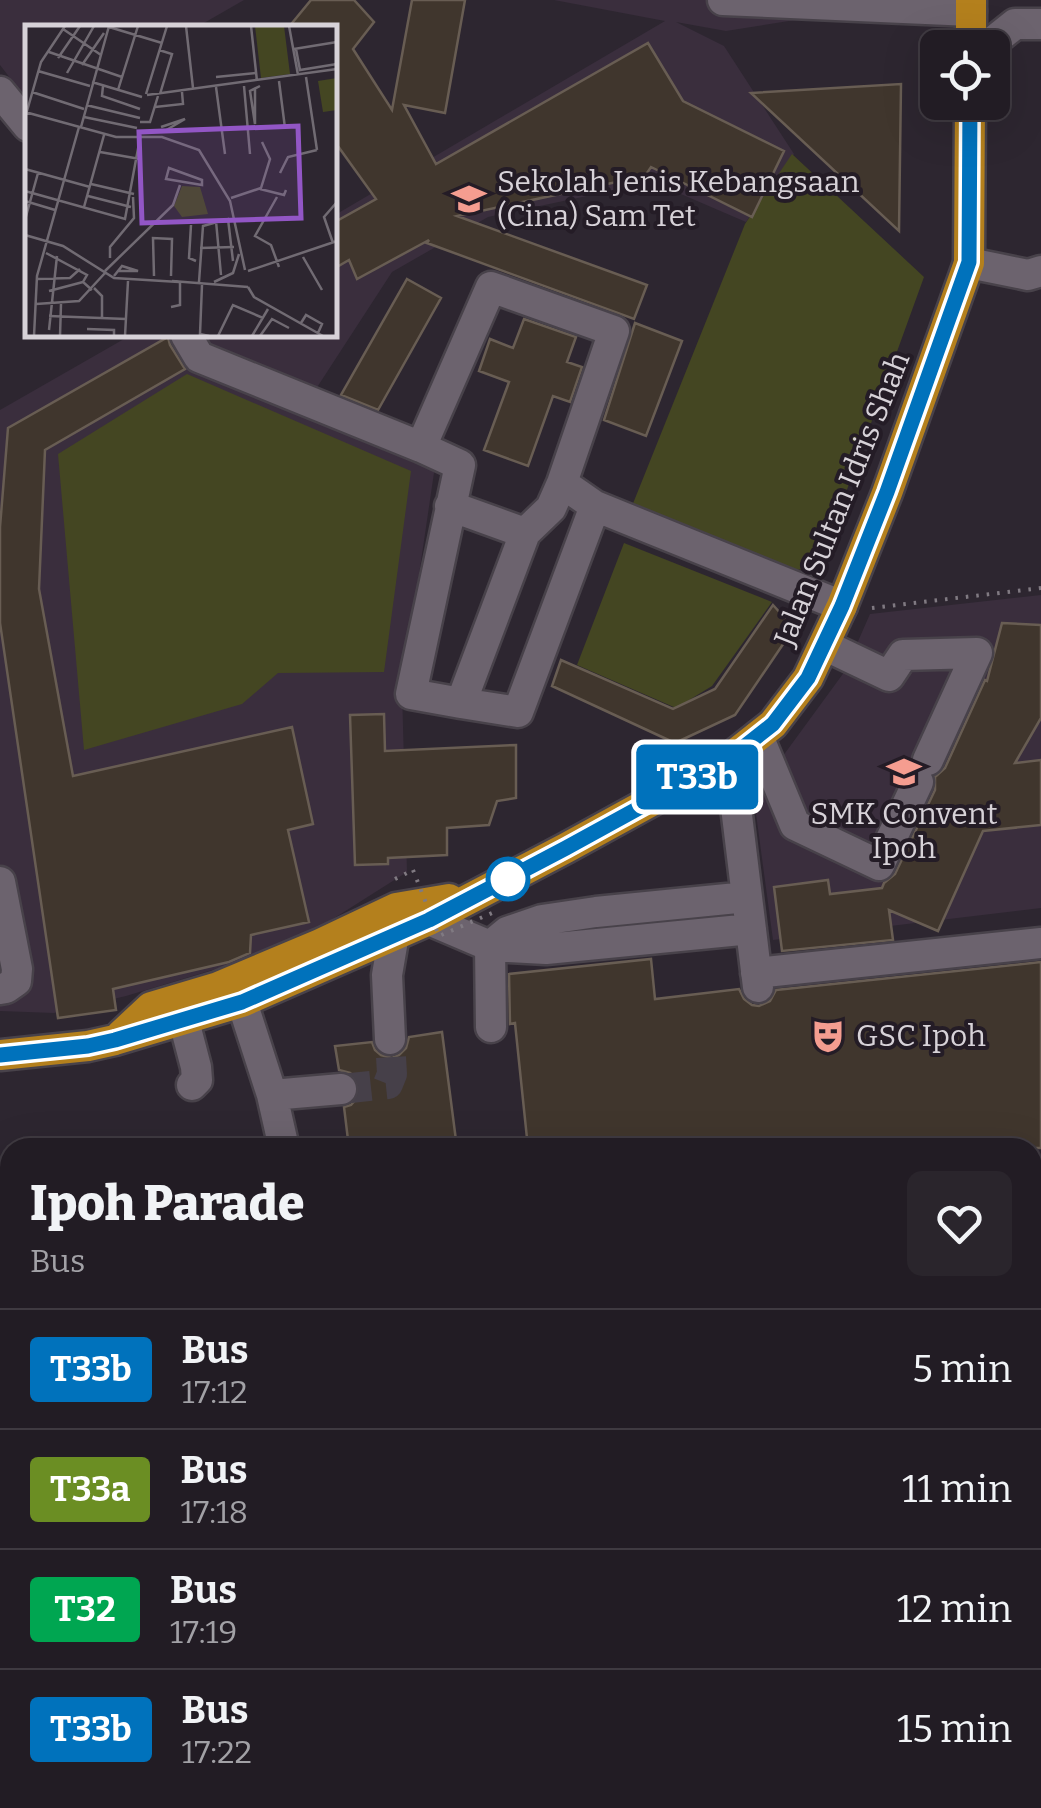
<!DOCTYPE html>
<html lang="en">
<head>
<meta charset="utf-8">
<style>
  :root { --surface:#221c24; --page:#2a252c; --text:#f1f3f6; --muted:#a2a1a6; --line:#3f3a41 }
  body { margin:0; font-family:Bitter,serif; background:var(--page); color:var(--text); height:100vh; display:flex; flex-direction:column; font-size:38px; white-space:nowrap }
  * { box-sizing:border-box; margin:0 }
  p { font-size:32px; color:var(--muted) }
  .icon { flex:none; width:55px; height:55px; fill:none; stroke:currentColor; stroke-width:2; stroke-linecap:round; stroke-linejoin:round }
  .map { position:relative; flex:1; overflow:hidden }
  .details { position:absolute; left:0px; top:1138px; width:1042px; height:672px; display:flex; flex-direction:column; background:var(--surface); border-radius:30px 30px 0 0; box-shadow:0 10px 40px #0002,0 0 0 2px var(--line) }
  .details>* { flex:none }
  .badge { padding:0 20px; border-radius:8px; font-size:35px; line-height:65px }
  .fabs { position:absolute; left:920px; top:30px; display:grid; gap:20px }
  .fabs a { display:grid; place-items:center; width:90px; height:90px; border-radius:15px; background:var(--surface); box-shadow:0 10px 40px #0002,0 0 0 2px var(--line); font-size:50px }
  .map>.badge { position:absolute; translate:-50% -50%; box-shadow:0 0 0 5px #fff }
  .round { display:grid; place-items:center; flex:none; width:105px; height:105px; border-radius:15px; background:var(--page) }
  .summary { display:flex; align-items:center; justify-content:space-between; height:170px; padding:0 30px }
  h1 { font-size:48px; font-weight:800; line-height:75px }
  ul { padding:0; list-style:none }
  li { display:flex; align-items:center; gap:30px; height:120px; padding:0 30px; border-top:2px solid var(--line) }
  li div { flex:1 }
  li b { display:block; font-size:38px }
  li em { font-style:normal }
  li .badge { min-width:110px; font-weight:700; text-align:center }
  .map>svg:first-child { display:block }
  .built { fill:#3a2e3d }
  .green { fill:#444622 }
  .building { fill:#40362d; stroke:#685d53; stroke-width:2.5 }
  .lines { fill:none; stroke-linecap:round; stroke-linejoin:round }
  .minor-tunnel { stroke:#464049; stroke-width:30; stroke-dasharray:30 15; stroke-linecap:butt }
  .minor-casing { stroke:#48424a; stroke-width:35 }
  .highway-casing { stroke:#48424a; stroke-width:35 }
  .path { stroke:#807a82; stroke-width:4; stroke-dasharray:2.5 8; stroke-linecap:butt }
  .minor { stroke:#6c636e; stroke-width:30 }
  .highway { stroke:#b4801d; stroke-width:30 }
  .path-bridge { stroke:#807a82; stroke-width:4; stroke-dasharray:2.5 8; stroke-linecap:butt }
  .line-casing { stroke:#fff; stroke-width:22 }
  .line { stroke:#0072bc; stroke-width:15 }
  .stop-dot { fill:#fff; stroke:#0072bc; stroke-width:5 }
  .labels { text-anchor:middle; stroke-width:8; stroke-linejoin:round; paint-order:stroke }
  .poi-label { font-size:30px; fill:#d7d2d8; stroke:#241c26; text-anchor:start }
  .street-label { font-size:30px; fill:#d7d2d8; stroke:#241c26 }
  .inset-road { fill:none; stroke:#716b73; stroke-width:2.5 }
  .view { fill:#9256c5; fill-opacity:0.15; stroke:#9256c5; stroke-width:5 }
  .inset-edge { fill:none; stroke:#d7d2d8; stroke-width:5 }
</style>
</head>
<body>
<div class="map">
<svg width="1041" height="1808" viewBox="0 0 1041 1808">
  <rect width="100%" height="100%" fill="#2d2630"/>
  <path class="built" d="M0 0H244L197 27 28 28 27 100 0 65Z
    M554 0H921L726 31 676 22 724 46 794 154 746 222 653 182 488 217 392 272 301 412 435 466 402 690 407 872 317 929 239 962 126 996 54 1013 0 1011V410L131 335H335V215L665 21Z
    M1041 595V908L773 940 752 784 780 760 845 671 870 614Z"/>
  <path class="green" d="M792 154 924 277 819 567 788 571 632 506 745 224Z
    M187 374 411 471 384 672 278 673 242 704 84 750 58 454Z
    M624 543 772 602 712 686 676 708 577 665Z"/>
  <path class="building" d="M311 0H354L374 22 353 49 392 110 412 0H465L445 113 404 105 436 164 648 43 683 101 784 151 752 217 651 167 645 176 457 216 647 285 634 319 427 243 429 240 357 279 349 260 335 268V222L376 199 335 142V28H288Z
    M901 84 899 231 751 93Z
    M407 279 441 298 378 410 341 395Z
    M524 319 576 337 567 362 582 367 570 402 553 396 528 466 484 450 509 382 479 371 490 339 513 348Z
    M635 323 682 341 646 436 604 420Z
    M168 337 170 345 185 369 45 450 39 589 73 776 292 727 313 824 288 830 309 922 251 935 250 953 229 962 113 989 116 1010 58 1018 0 623V527L8 428Z
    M773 605 794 628 735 715 675 743 552 686 561 660 673 709 715 689Z
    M1002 623 1041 625V718L1015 763 1041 760V825L983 831 938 931 889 910 893 940 782 951 774 887 828 880 830 894 882 888 884 883 895 874 935 790V777L945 768 985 680 987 681Z
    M384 714 385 751 516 745V798L497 801 489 825 447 828V855L388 858V864L355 865 350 715Z
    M651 959 655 999 739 989 744 999 752 1005 759 1006 770 1001 776 990 1041 962V1148H528L515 1023 510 1024 509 974Z
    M442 1032 457 1148H349L344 1107 351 1105 357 1098 359 1086 357 1079 350 1073 339 1070 335 1046 372 1042 375 1050 381 1055 392 1058 399 1055 406 1048 409 1037Z"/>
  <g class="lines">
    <path class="minor-tunnel" d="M341 1089 388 1084 392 1074 390 1039"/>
    <g class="minor-casing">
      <path id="minor" d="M723 0 971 11
        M985 48 1015 24H1041
        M0 92 28 126
        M969 263 1028 275 1041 271
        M491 287 614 331 562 483 551 508 525 533 461 703 411 694 460 465 421 447Z
        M186 335 199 357 421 447
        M562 483 595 506 842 606
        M450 506 525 533
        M824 645 889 676 903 655 977 653 928 760
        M461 703 518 712 595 506
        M758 736 795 825 879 865 918 782
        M730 758 758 987
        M0 882 17 969 16 981 6 988 0 989
        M429 920 490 946 546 949 751 929
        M490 946 507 932 542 920 596 912 747 897
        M490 946 491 1027
        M756 973 1041 943
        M242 1002 272 1095 284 1148
        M184 1021 196 1067 197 1080 192 1085
        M390 1039 387 975 394 934
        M272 1095 341 1089
        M1032 1269 1041 1268
        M0 1352 10 1331
        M0 1391 10 1396
        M1032 1664 1041 1663
        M701 1800 702 1808
        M608 1808 609 1800"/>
    </g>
    <g class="highway-casing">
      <path id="highway" d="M971 48V0
        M121 1035 151 1007 218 987 320 944 396 908 449 899
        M0 1055 88 1046 115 1040 242 1002 429 920 566 848 730 758 773 724 808 678 842 606 887 493 969 263 970 102"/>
    </g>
    <path class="path" d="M872 608 1041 588
      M395 879 413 870"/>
    <use href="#minor" class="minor"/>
    <use href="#highway" class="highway"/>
    <path class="path-bridge" d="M413 870 439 936 492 913"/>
  </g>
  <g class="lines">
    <g class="line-casing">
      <path id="line" d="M0 1055 88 1046 115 1040 242 1002 429 920 566 848 730 758 773 724 808 678 842 606 887 492 969 262 970 102"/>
    </g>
    <use href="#line" class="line"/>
  </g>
  <defs>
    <g id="school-bare" transform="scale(2.7)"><path d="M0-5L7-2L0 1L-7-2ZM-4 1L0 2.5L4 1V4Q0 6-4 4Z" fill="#f59d90" stroke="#241c26" stroke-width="2.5" paint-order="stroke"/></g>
    <g id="theatre-bare" transform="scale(2.7)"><path d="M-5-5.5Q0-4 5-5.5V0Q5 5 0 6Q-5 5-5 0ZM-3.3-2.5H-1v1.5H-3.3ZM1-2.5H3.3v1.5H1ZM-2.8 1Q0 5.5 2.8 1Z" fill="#f59d90" stroke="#241c26" stroke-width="2.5" paint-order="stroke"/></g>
  </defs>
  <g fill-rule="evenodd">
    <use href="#school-bare" x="469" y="199"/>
    <use href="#school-bare" x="904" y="772"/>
    <use href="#theatre-bare" x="828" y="1036"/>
  </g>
  <circle class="stop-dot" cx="508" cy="879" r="20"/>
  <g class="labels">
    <g class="poi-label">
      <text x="497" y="192">Sekolah Jenis Kebangsaan<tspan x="497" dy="34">(Cina) Sam Tet</tspan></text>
      <text x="904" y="824" text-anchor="middle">SMK Convent<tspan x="904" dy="34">Ipoh</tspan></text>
      <text x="856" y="1046">GSC Ipoh</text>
    </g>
    <g class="street-label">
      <text transform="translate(842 499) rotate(-68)" y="10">Jalan Sultan Idris Shah</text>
    </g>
  </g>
  <g transform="translate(25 25)">
    <rect width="312" height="312" fill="#2d2630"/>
    <path d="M230 1H259L265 49 236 53ZM312 53V85L298 87 293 56ZM157 161 175 162 183 189 157 192 149 181Z" fill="#444622"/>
    <path class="inset-road" d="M161 1 168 63M226 1 232 56M264 1 273 50M84 2 137 18M38 4 76 30M269 24 312 17M271 24 275 45 312 39M134 25 147 29 135 69M24 27 97 52M33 33 55 1M57 40 79 8M13 46 65 61M42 48 69 1M191 52 232 48M281 52 292 125M254 56 260 103M67 57 117 72M78 61 77 71 115 84M219 61 225 129M191 62 200 129M230 64V99L225 66 235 61M93 65 113 1M7 67 59 84M121 69 142 1M122 70 312 44M61 80 115 93M130 82 158 79 157 67M0 87 91 112H137L174 125 205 176 220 245M59 92 112 103M0 93 16 37 40 1M115 97H125L133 71M56 102 84 1M136 102 160 94 138 107M75 127 115 134M144 143 177 155V160L141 154ZM0 144 65 162M255 148 263 132 292 125M66 159 109 169M235 164 259 170 261 165M0 166 100 194 115 113M63 171 106 182M252 172 230 211 246 220 254 242M206 173 236 163 245 134 237 117M0 176 30 185M59 182 79 110M0 195 13 148M191 196 196 250M166 200 164 233 171 236M0 210 38 221 89 253 154 257M308 218 299 192 312 177M175 223 209 222M21 228 62 250 58 257 67 265M278 232 297 265M85 233V222L109 193 108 172M80 246 148 180 155 160M223 246 312 216M89 251 97 241 113 246H93M129 251 128 213 147 214 146 251M12 254 45 253 55 244M147 256 223 262M174 257 178 201 203 194 208 236M189 257 208 248 214 229M177 260 175 309 184 311M223 262 229 272 298 311M69 263 77 271V293M24 266 58 257M11 279 54 276 80 248M146 282 155 280V258M24 291 101 294M276 298 281 290 297 299 293 308M62 304 89 305V311M24 305 32 231M9 311 12 251 54 102M35 311 36 279M100 311 103 256M193 311 208 280 238 293M227 311 243 284M235 311 247 294 264 303"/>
    <path class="view" d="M273 101 276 193 117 198 114 107Z"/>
    <rect width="312" height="312" class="inset-edge"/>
  </g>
</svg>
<div class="fabs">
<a><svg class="icon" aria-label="locate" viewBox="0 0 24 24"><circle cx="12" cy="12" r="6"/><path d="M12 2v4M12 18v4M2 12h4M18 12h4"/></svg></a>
</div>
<b class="badge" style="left:697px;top:777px;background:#0072bc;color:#fff">T33b</b>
<section class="details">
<div class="summary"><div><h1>Ipoh Parade</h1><p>Bus</p></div><a class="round"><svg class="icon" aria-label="heart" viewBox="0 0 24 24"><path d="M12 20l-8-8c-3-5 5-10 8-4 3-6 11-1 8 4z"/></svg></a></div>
<ul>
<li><span class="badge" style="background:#0072bc;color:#fff">T33b</span><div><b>Bus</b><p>17:12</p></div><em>5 min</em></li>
<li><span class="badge" style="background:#6b8e23;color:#fff">T33a</span><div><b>Bus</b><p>17:18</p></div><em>11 min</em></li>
<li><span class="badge" style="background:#00a651;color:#fff">T32</span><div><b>Bus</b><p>17:19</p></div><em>12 min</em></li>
<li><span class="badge" style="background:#0072bc;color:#fff">T33b</span><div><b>Bus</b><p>17:22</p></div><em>15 min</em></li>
</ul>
</section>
</div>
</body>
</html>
